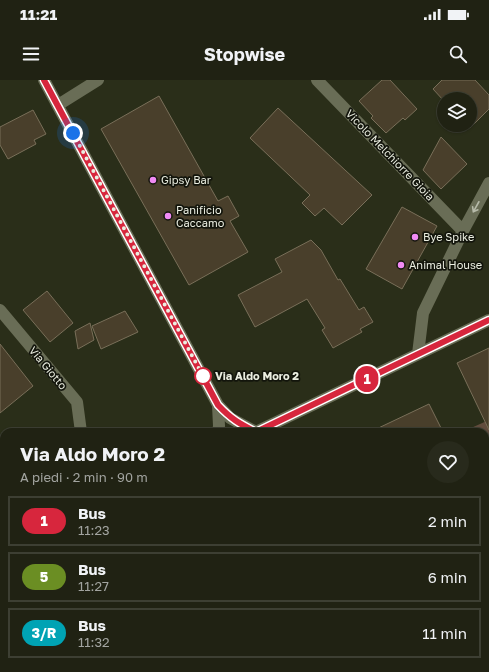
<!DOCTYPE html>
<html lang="it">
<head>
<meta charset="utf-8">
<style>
  :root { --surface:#202213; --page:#282a1c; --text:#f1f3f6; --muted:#a2a4a0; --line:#3d3f33 }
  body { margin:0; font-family:"Golos Text",sans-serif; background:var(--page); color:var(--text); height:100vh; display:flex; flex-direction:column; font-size:15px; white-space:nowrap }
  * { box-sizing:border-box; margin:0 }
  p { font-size:13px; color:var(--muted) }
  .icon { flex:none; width:22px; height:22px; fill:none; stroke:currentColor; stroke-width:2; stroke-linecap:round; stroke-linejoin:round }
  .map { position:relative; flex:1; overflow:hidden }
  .side { position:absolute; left:0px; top:348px; width:489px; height:244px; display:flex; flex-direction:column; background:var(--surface); border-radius:12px 12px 0 0; box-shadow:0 1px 3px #0004,0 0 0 1px var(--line) }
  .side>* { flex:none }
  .badge { padding:0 8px; border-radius:13px; font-size:14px; line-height:26px }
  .controls { position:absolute; left:437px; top:12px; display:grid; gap:8px }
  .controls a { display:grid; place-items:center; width:40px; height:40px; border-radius:50%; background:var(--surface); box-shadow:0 1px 3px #0004,0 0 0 1px var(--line); font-size:20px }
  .you { position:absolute; width:20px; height:20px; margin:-10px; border:3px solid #fff; border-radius:50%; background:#1a73e8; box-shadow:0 0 0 6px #1a73e833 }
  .map>.badge { position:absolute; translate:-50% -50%; box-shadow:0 0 0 2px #fff }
  .round { display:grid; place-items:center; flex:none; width:42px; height:42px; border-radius:21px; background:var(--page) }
  .overview { display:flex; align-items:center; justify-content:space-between; height:68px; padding:0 20px }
  h1 { font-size:19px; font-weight:700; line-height:30px }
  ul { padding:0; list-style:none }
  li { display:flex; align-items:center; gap:12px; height:50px; margin:0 8px 6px; padding:0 12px; border:2px solid var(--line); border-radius:0px }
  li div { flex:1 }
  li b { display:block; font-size:15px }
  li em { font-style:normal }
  li .badge { min-width:44px; font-weight:700; text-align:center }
  .status { display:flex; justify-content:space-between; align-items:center; height:28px; padding:0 20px; background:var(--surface); direction:ltr }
  .status svg { height:11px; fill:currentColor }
  header { display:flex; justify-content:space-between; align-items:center; height:52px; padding:0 20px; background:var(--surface); font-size:18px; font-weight:700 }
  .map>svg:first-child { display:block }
  .green { fill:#614c3d }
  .building { fill:#493f2b; stroke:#796f59 }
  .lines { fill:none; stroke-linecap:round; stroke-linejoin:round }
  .minor { stroke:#696d56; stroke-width:12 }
  .oneway { stroke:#b6baa9 }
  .line-casing { stroke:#fff; stroke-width:9 }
  .line { stroke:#d7263d; stroke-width:6 }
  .walk { stroke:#eaede0; stroke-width:4; stroke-dasharray:0 7.2 }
  .poi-dot { fill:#f18af4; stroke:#13150c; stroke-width:1.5 }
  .stop-dot { fill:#fff; stroke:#d7263d; stroke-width:2 }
  .labels { text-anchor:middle; stroke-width:3.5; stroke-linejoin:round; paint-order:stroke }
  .street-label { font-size:11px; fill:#eaede0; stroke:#13150c }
  .poi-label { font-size:11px; fill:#eaede0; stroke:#13150c; text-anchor:start }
  .stop-label { font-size:11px; font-weight:bold; fill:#eaede0; stroke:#13150c; text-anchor:start }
</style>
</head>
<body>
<div class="status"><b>11:21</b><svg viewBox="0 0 49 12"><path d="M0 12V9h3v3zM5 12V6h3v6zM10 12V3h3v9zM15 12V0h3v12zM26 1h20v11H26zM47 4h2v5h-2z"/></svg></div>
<header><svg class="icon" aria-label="menu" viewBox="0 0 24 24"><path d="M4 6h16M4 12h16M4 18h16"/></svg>Stopwise<svg class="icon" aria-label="search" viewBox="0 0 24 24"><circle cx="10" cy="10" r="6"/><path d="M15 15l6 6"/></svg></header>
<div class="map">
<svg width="489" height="592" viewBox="0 0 489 592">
  <rect width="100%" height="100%" fill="#2a2e19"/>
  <path class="green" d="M489 340V368L485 360V352H473L471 348Z"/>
  <path class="building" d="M382 0H390L417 29 405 40 403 38 386 53 371 38 373 36 359 21Z
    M442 0H475L489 15V29L470 48 468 45H470V19H444V21L433 9Z
    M159 16 218 121 228 116 239 136 230 141 248 172 189 205 101 49Z
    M278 28 372 115 342 145 324 128 315 136 302 123 310 115 250 58Z
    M33 30 46 54 34 60 36 64 8 79 0 65V47Z
    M441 57 467 84 441 109 423 90Z
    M402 127 437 146 402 209 366 189Z
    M311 160 321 170 338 200 340 199 359 230 364 227 373 242 360 249 362 252 333 268 322 250 325 248 307 219 255 247 238 215 282 192 275 179Z
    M47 211 73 243 50 262 23 230Z
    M125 231 138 252 101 269 92 246Z
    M90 243 94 260 78 269 75 251Z
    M0 264 33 306 0 333Z
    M489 268V350L457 283Z
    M429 324 443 352H370Z"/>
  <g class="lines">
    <path class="minor" d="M44 0 218 325 230 338 256 352
      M317 0 463 151
      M58 25 98 0
      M0 230 77 322 81 352
      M418 274 423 233 463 151 489 103
      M218 352 219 346 218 325
      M256 352 489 240
      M0 474 4 472
      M371 588 372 592
      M191 592 193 588"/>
  </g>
  <defs><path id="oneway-shaft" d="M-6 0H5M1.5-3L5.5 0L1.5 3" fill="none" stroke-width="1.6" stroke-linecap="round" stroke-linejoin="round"/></defs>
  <use class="oneway" href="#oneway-shaft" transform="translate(476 127) rotate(119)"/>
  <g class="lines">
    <g class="line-casing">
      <path id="line" d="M44 0 218 325C231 339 240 344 256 352L489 240"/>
    </g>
    <use href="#line" class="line"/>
    <path class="walk" d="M73 53 204 298 203 296"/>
  </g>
  <g class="poi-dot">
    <circle cx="153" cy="100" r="4"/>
    <circle cx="168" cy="136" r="4"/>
    <circle cx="415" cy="157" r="4"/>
    <circle cx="401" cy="185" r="4"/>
  </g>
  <circle class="stop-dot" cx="203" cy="296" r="8"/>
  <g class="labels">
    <g class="street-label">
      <text transform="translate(390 75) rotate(46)" y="4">Vicolo Melchiorre Gioia</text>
      <text transform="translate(48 288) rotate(50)" y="4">Via Giotto</text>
    </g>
    <g class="poi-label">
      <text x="161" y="104">Gipsy Bar</text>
      <text x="176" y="134">Panificio<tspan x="176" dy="13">Caccamo</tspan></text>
      <text x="423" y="161">Bye Spike</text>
      <text x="409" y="189">Animal House</text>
    </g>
    <g class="stop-label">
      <text x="215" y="300">Via Aldo Moro 2</text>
    </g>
  </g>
</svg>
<div class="controls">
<a><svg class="icon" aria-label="layers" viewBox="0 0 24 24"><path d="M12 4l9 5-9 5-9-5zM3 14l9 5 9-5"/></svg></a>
</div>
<div class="you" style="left:73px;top:53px"></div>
<b class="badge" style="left:367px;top:299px;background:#d7263d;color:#fff">1</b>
<section class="side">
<div class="overview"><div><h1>Via Aldo Moro 2</h1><p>A piedi · 2 min · 90 m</p></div><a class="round"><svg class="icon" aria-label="heart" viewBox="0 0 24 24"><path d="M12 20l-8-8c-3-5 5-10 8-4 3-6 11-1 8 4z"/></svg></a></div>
<ul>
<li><span class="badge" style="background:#d7263d;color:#fff">1</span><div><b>Bus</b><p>11:23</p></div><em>2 min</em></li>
<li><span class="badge" style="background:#6b8e23;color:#fff">5</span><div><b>Bus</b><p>11:27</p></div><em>6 min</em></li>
<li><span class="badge" style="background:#00a3b4;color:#fff">3/R</span><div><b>Bus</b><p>11:32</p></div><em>11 min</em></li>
</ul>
</section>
</div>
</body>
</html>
